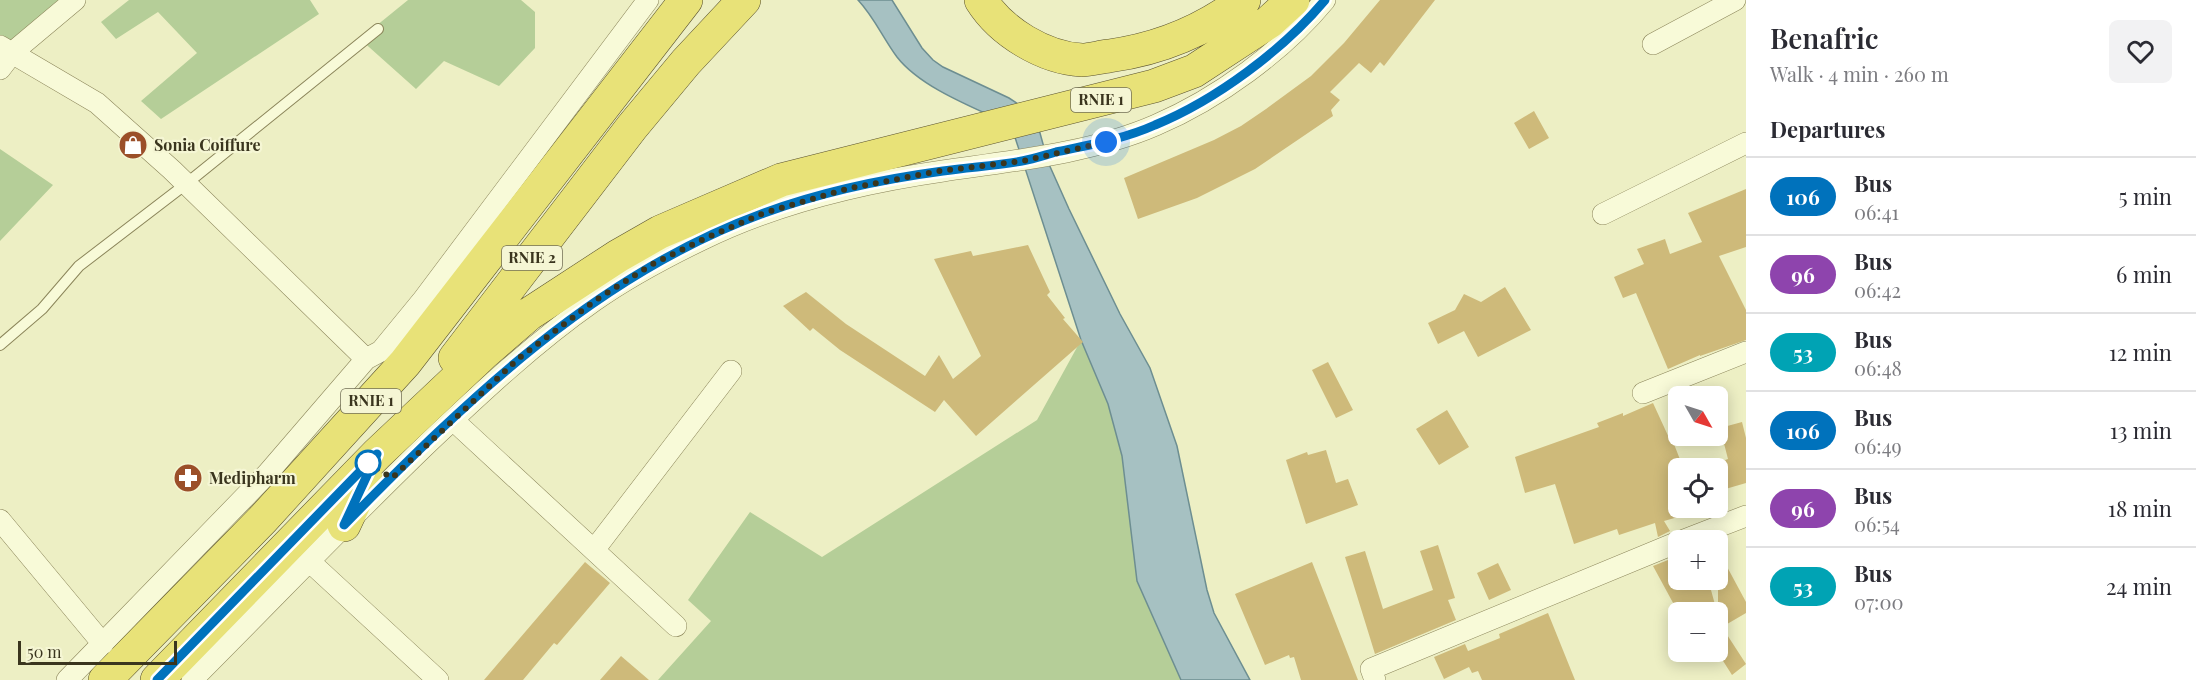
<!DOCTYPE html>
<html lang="en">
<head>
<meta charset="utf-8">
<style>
  :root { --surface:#fff; --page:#f2f2f3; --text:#2b2b33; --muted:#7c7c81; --line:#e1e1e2 }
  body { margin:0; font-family:"Playfair Display",serif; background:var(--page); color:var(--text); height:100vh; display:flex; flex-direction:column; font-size:22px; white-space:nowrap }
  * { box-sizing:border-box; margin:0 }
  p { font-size:20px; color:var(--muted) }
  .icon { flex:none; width:33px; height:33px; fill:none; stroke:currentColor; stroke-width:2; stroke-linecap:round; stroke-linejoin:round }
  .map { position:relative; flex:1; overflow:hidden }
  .sheet { display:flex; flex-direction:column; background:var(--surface); width:450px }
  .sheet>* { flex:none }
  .badge { padding:0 12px; border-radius:20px; font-size:21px; line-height:39px }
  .needle { width:39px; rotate:129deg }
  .buttons { position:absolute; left:1668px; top:386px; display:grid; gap:12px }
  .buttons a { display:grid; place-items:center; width:60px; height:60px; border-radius:9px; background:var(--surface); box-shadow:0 3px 15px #0003; font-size:30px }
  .scale { position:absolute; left:18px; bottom:15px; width:159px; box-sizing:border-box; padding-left:6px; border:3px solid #3a351e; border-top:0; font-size:16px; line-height:21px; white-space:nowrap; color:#3a351e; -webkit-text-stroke:4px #f5f6d4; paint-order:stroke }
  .you { position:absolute; width:30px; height:30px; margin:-15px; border:4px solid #fff; border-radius:50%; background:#1a73e8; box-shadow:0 0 0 9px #1a73e833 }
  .map>.badge { position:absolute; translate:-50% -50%; box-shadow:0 0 0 3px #fff }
  h2 { padding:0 24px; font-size:22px; line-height:54px }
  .round { display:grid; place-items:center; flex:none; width:63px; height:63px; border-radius:9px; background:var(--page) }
  .overview { display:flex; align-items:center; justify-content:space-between; height:102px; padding:0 24px }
  h1 { font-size:28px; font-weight:600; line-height:45px }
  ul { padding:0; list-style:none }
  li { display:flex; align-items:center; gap:18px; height:78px; padding:0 24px; border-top:2px solid var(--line) }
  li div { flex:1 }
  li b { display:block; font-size:22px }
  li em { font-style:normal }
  li .badge { min-width:66px; font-weight:700; text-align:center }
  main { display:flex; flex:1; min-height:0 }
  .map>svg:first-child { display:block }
  .green { fill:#b5ce98 }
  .water { fill:#a6c1c2; stroke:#6d8e91; stroke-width:1.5 }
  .building { fill:#ceba7a }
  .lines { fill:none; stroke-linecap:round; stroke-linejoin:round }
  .service-casing { stroke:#8b855a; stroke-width:12 }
  .minor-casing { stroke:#8b855a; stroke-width:22 }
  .trunk-casing { stroke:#58502e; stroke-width:34 }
  .service { stroke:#f8fad8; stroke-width:10 }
  .minor { stroke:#f8fad8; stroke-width:21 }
  .trunk { stroke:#e8e278; stroke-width:33 }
  .line-casing { stroke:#fff; stroke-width:14 }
  .line { stroke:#0072bc; stroke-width:9 }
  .walk { stroke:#3a351e; stroke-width:6; stroke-dasharray:0 10.8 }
  .stop-dot { fill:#fff; stroke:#0072bc; stroke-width:3 }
  .labels { text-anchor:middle; stroke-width:4.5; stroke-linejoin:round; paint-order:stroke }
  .shield { fill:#f5f6d4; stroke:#726f55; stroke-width:1.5 }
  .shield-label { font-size:15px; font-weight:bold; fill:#3a351e }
  .poi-label { font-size:16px; font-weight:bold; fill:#3a351e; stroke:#f5f6d4; text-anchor:start }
</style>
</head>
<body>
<main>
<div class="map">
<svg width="1746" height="680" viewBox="0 0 1746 680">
  <rect width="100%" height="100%" fill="#edefc4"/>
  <path class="green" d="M0 0H59L0 52Z
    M129 0H310L319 14 161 119 141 101 197 53 158 12 116 39 101 22Z
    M408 0H521L535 12V48L499 86 444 61 416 89 360 39Z
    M0 149 53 185 0 241Z
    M1081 340 1108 404 1122 455 1138 581 1181 680H658L711 621 688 600 750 512 822 557 1037 420Z"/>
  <path class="water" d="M858 0H892L922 48 933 60 943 67 1009 98 1035 115 1048 162 1069 209 1120 314 1150 368 1177 446 1207 590 1214 613 1250 680H1181L1137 581 1122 456 1108 404 1081 340 1011 125C975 108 921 88 897 57 883 38 874 17 858 0Z"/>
  <path class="building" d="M1380 0H1435L1384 66 1380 62 1371 73 1359 63 1330 92 1340 100 1331 110 1333 116 1255 169 1197 198 1138 219 1124 178 1214 140 1241 126 1266 109 1311 76 1344 43Z
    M1534 111 1549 138 1529 149 1514 123Z
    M1746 189V247L1719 256 1746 310V340L1700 356V355L1668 369 1636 293 1623 298 1614 277 1644 264 1637 249 1665 239 1670 254 1702 242 1688 213Z
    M1028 245 1050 292 1047 295 1065 318 1063 319 1083 342 976 436 944 400 935 412 840 350 813 328 810 331 783 306 806 292 846 324 925 376 939 355 953 379 981 356 934 259 971 251 973 256Z
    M1505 287 1531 330 1478 357 1464 331 1438 344 1428 323 1455 310 1464 294 1481 302Z
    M1328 362 1353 410 1336 418 1312 370Z
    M1653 403 1670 440 1672 439 1681 462 1678 463V517L1664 521 1670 531 1658 537 1655 523 1619 535 1617 529 1574 544 1555 484 1525 493 1515 457 1599 427 1597 423 1623 413V416Z
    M1447 410 1469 447 1439 465 1416 429Z
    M1742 422 1746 438V483L1722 490 1718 475V468H1715L1714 464 1728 459 1720 428Z
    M1326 450 1336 483 1348 479 1358 505 1306 524 1286 460 1307 452 1308 455Z
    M1438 545 1455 598 1448 600 1456 620 1375 654 1345 557 1365 551 1383 609 1433 590 1420 551Z
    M1718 550 1746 602V613L1722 627 1746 664 1732 675 1718 653Z
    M1678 556V579H1708L1717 612H1678L1653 566Z
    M585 562 610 583 557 645 554 643 523 680H484Z
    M1312 562 1358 680H1301L1294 657 1290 658 1289 655 1265 665 1235 594Z
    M1498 563 1511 590 1489 600 1477 573Z
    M1548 613 1575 680H1482L1478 671 1472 673 1469 667 1444 679 1434 657 1465 644 1468 651 1500 638 1499 634Z
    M621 656 649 680H600Z"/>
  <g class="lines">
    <g class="service-casing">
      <path id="service" d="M0 345 42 309 79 266 186 184 378 29"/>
    </g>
    <g class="minor-casing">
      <path id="minor" d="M1653 44 1735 0
        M0 46 97 103 172 170 366 359
        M0 69 13 52 75 0
        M1603 214 1746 143
        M1643 393 1746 352
        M453 420 676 626
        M0 520 103 644
        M1684 540 1746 516
        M594 550 731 371
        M309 561 438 680
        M67 680 267 474 366 359 381 351 422 301 648 0
        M192 680C271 601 348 520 428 443 481 393 534 343 594 301 628 277 664 258 701 240 776 203 860 183 943 171 1012 161 1092 153 1156 125 1217 99 1283 51 1325 0
        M1375 680 1371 669 1678 542"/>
    </g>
    <g class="trunk-casing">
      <path id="trunk" d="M981 0C1001 32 1044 58 1082 60 1090 60 1100 57 1109 56 1159 49 1204 31 1244 0
        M455 358 632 127 686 62 744 0
        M344 525 366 478
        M105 680 263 519 405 363 686 0
        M157 680 377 454 484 353 529 314 618 256 660 232 781 180 1154 86 1194 71 1269 22 1293 0"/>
    </g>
    <use href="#service" class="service"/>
    <use href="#minor" class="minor"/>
    <use href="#trunk" class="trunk"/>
  </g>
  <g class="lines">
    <g class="line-casing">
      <path id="line" d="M157 680 377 454 344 525C467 400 596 274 764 213 821 192 883 179 943 171 969 167 996 166 1022 161 1034 159 1045 155 1056 152 1089 145 1124 139 1155 125 1216 100 1283 50 1325 0"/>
    </g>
    <use href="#line" class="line"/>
    <path class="walk" d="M368 463 392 478 518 359 596 300 651 265 706 238 764 213 850 188 940 171 1023 161 1106 142"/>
  </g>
  <defs>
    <g id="shop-disc" transform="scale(1.5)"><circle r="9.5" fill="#9b4f29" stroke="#f5f6d4"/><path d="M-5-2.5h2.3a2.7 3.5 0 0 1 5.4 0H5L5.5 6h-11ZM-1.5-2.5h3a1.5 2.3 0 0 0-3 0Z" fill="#fff"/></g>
    <g id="pharmacy-disc" transform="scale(1.5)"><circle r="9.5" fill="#9b4f29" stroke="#f5f6d4"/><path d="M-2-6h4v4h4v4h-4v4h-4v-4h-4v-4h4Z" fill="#fff"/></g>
  </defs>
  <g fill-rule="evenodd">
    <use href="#shop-disc" x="133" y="145"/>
    <use href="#pharmacy-disc" x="188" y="478"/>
  </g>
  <circle class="stop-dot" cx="368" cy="463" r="12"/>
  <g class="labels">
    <g class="shield">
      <rect x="1071" y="88" width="60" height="24" rx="4.5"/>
      <rect x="502" y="246" width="60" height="24" rx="4.5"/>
      <rect x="341" y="389" width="60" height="24" rx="4.5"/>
    </g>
    <g class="shield-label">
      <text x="1101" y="105">RNIE 1</text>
      <text x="532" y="263">RNIE 2</text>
      <text x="371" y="406">RNIE 1</text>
    </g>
    <g class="poi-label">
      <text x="154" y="151">Sonia Coiffure</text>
      <text x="209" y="484">Medipharm</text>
    </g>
  </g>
</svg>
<div class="buttons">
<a><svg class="needle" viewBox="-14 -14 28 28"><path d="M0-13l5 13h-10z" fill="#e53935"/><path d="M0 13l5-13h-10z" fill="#7c7c81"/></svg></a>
<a><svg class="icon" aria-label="locate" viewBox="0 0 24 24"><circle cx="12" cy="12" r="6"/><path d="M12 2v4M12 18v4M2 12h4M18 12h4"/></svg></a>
<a>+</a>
<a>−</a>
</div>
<div class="scale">50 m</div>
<div class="you" style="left:1106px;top:142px"></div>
</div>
<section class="sheet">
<div class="overview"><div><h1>Benafric</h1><p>Walk · 4 min · 260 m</p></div><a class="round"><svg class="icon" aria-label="heart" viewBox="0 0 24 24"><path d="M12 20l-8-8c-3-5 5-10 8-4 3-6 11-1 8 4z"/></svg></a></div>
<h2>Departures</h2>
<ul>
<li><span class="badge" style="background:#0072bc;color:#fff">106</span><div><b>Bus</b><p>06:41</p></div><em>5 min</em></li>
<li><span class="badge" style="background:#8e44ad;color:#fff">96</span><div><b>Bus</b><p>06:42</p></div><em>6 min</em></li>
<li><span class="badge" style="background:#00a3b4;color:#fff">53</span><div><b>Bus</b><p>06:48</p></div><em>12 min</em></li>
<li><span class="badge" style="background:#0072bc;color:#fff">106</span><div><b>Bus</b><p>06:49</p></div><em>13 min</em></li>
<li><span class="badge" style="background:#8e44ad;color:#fff">96</span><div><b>Bus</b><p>06:54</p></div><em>18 min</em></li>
<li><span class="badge" style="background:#00a3b4;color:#fff">53</span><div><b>Bus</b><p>07:00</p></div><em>24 min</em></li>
</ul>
</section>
</main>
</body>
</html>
